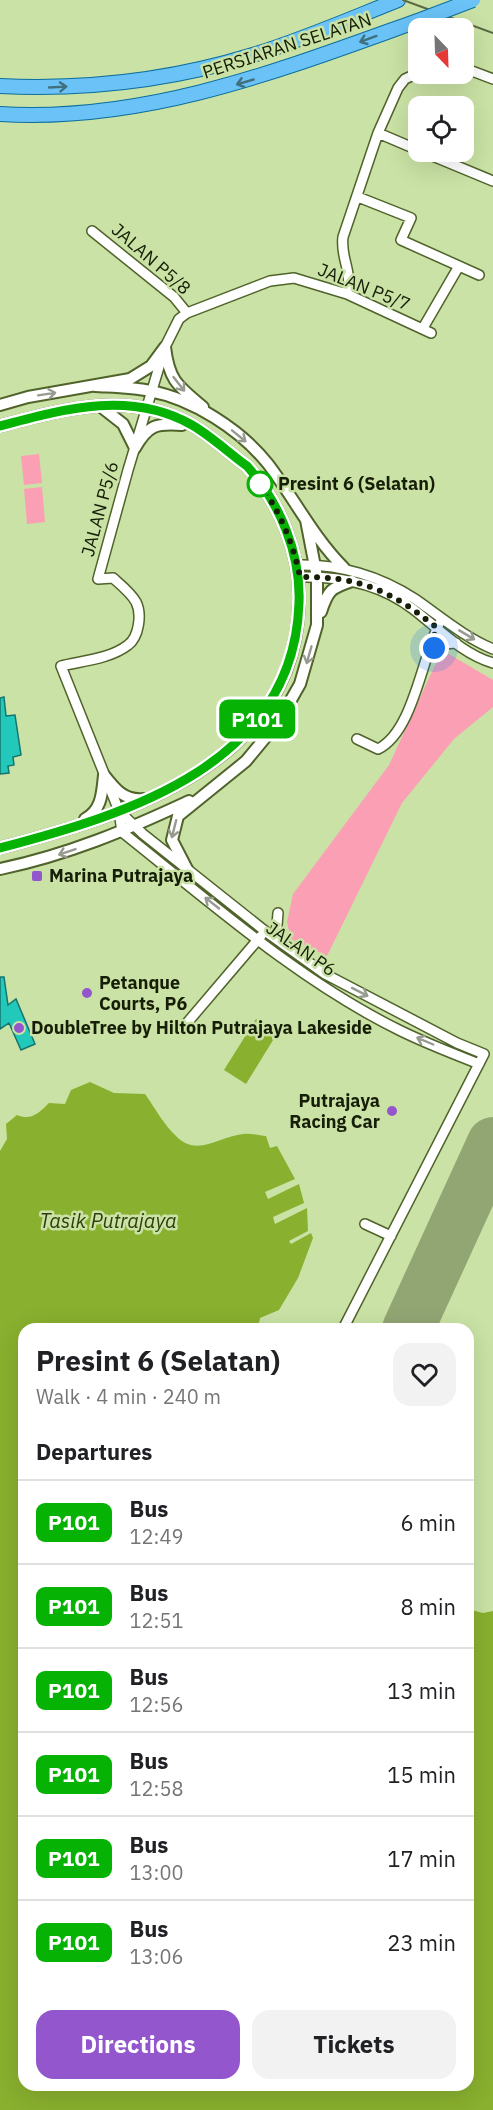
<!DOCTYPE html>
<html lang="en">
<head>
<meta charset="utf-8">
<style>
  :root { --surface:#fff; --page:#f2f2f2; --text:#202124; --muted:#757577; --line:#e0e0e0; --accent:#9356cc }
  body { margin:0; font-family:"IBM Plex Sans",sans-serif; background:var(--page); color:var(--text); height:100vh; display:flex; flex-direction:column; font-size:22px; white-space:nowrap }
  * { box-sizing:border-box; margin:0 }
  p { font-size:20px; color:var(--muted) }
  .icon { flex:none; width:33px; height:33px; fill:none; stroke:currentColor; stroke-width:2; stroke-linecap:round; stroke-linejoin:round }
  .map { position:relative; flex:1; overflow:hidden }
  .side { position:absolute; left:18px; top:1323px; width:456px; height:768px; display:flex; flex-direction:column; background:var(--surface); border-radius:18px; box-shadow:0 6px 24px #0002 }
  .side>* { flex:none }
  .badge { padding:0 12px; border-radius:9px; font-size:21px; line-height:39px }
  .needle { width:39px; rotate:157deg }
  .buttons { position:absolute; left:408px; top:18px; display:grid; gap:12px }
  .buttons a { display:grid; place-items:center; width:66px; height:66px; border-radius:12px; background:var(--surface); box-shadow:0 6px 24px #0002; font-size:30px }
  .you { position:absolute; width:30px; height:30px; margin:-15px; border:4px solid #fff; border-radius:50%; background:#1a73e8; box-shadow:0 0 0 9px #1a73e833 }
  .map>.badge { position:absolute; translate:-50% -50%; box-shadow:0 0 0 3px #fff }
  h2 { padding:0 18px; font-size:22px; line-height:54px }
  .round { display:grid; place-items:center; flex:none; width:63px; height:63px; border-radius:18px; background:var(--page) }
  .summary { display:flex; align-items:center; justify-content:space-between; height:102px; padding:0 18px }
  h1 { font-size:28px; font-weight:700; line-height:45px }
  .cta { display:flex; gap:12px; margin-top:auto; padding:12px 18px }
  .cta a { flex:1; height:69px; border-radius:18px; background:var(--accent); color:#fff; font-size:24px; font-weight:700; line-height:69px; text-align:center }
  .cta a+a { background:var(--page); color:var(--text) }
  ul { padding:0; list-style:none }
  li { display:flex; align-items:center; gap:18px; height:84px; padding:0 18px; border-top:2px solid var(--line) }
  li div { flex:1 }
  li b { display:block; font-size:22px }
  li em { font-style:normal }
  li .badge { min-width:66px; font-weight:700; text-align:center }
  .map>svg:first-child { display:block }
  .green { fill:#fba0b4 }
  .water { fill:#89b02f }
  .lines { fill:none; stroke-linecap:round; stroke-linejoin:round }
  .runway { stroke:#92a674; stroke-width:52 }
  .building { fill:#22c8b9; stroke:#15756d; stroke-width:1.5 }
  .minor-casing { stroke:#4f632a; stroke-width:12 }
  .tertiary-casing { stroke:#4f632a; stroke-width:14 }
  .primary-casing { stroke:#0c6e9e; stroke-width:16 }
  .minor { stroke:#fff; stroke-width:9 }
  .tertiary { stroke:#fff; stroke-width:10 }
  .primary { stroke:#6ac2f6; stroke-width:14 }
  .rail { stroke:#5b6943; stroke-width:2 }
  .primary-bridge-casing { stroke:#0c6e9e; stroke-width:16; stroke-linecap:butt }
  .primary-bridge { stroke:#6ac2f6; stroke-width:14 }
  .oneway { stroke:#40707e }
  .oneway2 { stroke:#969a8f }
  .line-casing { stroke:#fff; stroke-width:14 }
  .line { stroke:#06b304; stroke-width:9 }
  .walk { stroke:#161e07; stroke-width:6; stroke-dasharray:0 10.8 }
  .stop-dot { fill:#fff; stroke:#06b304; stroke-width:3 }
  .poi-dot { fill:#9356cc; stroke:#cae2a5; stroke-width:2 }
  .labels { text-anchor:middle; stroke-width:5; stroke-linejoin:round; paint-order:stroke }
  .street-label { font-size:18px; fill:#161e07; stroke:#cae2a5 }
  .stop-label { font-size:18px; font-weight:bold; fill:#161e07; stroke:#cae2a5; text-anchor:start }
  .poi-label { font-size:18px; font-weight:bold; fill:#161e07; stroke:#cae2a5; text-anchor:start }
  .water-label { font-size:20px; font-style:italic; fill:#2f3f0c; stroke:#cae2a5 }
</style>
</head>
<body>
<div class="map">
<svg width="493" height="2110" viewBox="0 0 493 2110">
  <rect width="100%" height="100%" fill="#cae2a5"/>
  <path class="green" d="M39 454 42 483 24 485 21 456Z
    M42 487 45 522 27 524 24 489Z
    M442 650 493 680V707L454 739 402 803 327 956 291 939 287 922 293 894 389 765Z"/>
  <path class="water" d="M256 1019 278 1032 246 1084 224 1070Z
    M90 1082 114 1093 145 1094C155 1108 164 1125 176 1136 197 1158 220 1136 243 1134 250 1133 259 1135 266 1136L270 1148 277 1146 295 1179 265 1192 268 1199 299 1184 304 1203 273 1217 275 1224 307 1208 308 1231 289 1241 291 1244 311 1233 313 1238 298 1278 279 1310 260 1318 258 1329H24V2085H468V1609L483 1613 493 1611V2110H0V1151L7 1139 6 1124 17 1115C31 1121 39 1113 49 1103L65 1104 71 1090Z"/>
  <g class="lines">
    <path class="runway" d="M408 1329 493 1143"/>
  </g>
  <path class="building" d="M4 697 6 716 15 715 21 755 13 757 14 765 8 766 9 773 0 774V698Z
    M0 977H4L8 1005 16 999 35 1044 21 1050 9 1023 0 1029Z"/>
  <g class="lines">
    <g class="minor-casing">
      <path id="minor" d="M464 68 493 79
        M378 133 418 150
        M423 152 493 181
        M358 197 411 218 401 240 479 275
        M92 231 174 297 187 313
        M347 294C353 271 340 258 343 237L378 133 398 88 405 79 418 73
        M423 328 459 266
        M431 333 347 294 294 278 270 281 187 313 179 319 165 347 128 470 98 579 113 578C121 585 131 593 136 602 142 614 139 637 128 645 110 659 82 661 61 666L119 811 122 832C209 901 299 981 399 1030 425 1043 452 1053 479 1064
        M298 565C339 564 380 576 415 599 441 617 464 637 493 649
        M300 577C340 576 381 584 413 609 438 628 462 654 493 663
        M428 652 444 644 456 643
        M357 739 378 749C413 732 422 658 439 624
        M119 811 143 834 265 931 325 974 457 1043 484 1054 343 1329
        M276 938 278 913
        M181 1030 261 936
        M365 1224 391 1236"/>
    </g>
    <g class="tertiary-casing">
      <path id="tertiary" d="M165 347C169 381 178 386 203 407
        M95 386C113 387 132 387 150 391 193 399 241 430 268 464 294 498 313 537 344 568
        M0 405 28 397 130 379 151 366 165 347
        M100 406 123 424 135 448
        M0 426C64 409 130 390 192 425 211 436 229 453 247 466 280 503 301 554 299 603 295 764 129 814 0 848
        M135 448C148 425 156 423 182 425
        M321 612C328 590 331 588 352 581
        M104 775C115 789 124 801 144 799
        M85 819C102 810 102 793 104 775
        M0 869C67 855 127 830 189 801
        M187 869 172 840 178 816 246 761 279 721 300 684 317 625V577L306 520"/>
    </g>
    <g class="primary-casing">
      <path id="primary" d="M0 86C84 90 172 80 253 55 302 40 350 19 398 0
        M0 114C148 123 286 68 423 19"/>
    </g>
    <use href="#minor" class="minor"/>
    <use href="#tertiary" class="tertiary"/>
    <use href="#primary" class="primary"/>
    <path class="rail" d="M403 0 493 33"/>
    <g class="primary-bridge-casing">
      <path id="primary-bridge" d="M423 19 473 0"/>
    </g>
    <use href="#primary-bridge" class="primary-bridge"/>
  </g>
  <defs><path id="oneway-shaft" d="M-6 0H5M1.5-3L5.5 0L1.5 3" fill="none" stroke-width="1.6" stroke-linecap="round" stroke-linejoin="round" transform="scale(1.5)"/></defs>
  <g class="oneway">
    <use href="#oneway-shaft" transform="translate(368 39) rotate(160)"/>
    <use href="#oneway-shaft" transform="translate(245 82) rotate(164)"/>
    <use href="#oneway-shaft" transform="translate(58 87) rotate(-3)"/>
  </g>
  <g class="oneway2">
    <use href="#oneway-shaft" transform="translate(179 384) rotate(52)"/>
    <use href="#oneway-shaft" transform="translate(47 394) rotate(-9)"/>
    <use href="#oneway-shaft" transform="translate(239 436) rotate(39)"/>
    <use href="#oneway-shaft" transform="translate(467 635) rotate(31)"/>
    <use href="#oneway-shaft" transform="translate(309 655) rotate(106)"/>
    <use href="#oneway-shaft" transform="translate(174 829) rotate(104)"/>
    <use href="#oneway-shaft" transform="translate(67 852) rotate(161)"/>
    <use href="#oneway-shaft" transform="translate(212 903) rotate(-142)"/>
    <use href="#oneway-shaft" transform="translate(360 992) rotate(27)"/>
    <use href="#oneway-shaft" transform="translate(425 1041) rotate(-157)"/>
  </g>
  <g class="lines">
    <g class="line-casing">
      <path id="line" d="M0 426C64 409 130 390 192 425 211 436 229 453 247 466 280 503 301 554 299 603 294 764 129 814 0 848"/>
    </g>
    <use href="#line" class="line"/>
    <path class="walk" d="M260 484C280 512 293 543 300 577 359 576 392 591 437 628L428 652 434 648"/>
  </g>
  <circle class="stop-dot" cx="260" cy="484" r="12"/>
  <g class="poi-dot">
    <rect x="31" y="870" width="12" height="12" rx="3"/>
    <circle cx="87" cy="993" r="6"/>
    <circle cx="19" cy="1028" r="6"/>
    <circle cx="392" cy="1111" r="6"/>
  </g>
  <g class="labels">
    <g class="street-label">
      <text transform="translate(287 46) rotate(-18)" y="6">PERSIARAN SELATAN</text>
      <text transform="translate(151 259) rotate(41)" y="6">JALAN P5/8</text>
      <text transform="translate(364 287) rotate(22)" y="6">JALAN P5/7</text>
      <text transform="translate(100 509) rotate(-75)" y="6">JALAN P5/6</text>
      <text transform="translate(301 949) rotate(35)" y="6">JALAN P6</text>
    </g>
    <g class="stop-label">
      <text x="278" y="490">Presint 6 (Selatan)</text>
    </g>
    <g class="poi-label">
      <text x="49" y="882">Marina Putrajaya</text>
      <text x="99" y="989">Petanque<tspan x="99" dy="21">Courts, P6</tspan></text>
      <text x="31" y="1034">DoubleTree by Hilton Putrajaya Lakeside</text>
      <text x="380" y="1107" text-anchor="end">Putrajaya<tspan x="380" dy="21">Racing Car</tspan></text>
    </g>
    <g class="water-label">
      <text x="108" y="1228">Tasik Putrajaya</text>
    </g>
  </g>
</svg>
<div class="buttons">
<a><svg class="needle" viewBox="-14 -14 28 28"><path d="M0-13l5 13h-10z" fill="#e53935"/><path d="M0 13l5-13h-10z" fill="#757577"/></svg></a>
<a><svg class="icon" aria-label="locate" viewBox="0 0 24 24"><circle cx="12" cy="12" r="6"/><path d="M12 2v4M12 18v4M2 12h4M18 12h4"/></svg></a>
</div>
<div class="you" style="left:434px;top:648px"></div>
<b class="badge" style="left:257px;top:719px;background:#06b304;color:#fff">P101</b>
<section class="side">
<div class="summary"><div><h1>Presint 6 (Selatan)</h1><p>Walk · 4 min · 240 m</p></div><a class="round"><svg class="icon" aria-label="heart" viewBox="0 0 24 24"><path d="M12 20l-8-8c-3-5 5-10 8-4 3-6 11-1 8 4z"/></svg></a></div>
<h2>Departures</h2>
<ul>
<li><span class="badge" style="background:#06b304;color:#fff">P101</span><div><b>Bus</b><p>12:49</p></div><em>6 min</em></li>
<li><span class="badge" style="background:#06b304;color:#fff">P101</span><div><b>Bus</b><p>12:51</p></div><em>8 min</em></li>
<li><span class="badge" style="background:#06b304;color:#fff">P101</span><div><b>Bus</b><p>12:56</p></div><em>13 min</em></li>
<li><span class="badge" style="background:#06b304;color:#fff">P101</span><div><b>Bus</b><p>12:58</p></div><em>15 min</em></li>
<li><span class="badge" style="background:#06b304;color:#fff">P101</span><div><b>Bus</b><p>13:00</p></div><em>17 min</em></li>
<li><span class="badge" style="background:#06b304;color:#fff">P101</span><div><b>Bus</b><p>13:06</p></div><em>23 min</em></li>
</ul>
<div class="cta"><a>Directions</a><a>Tickets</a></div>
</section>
</div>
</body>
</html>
